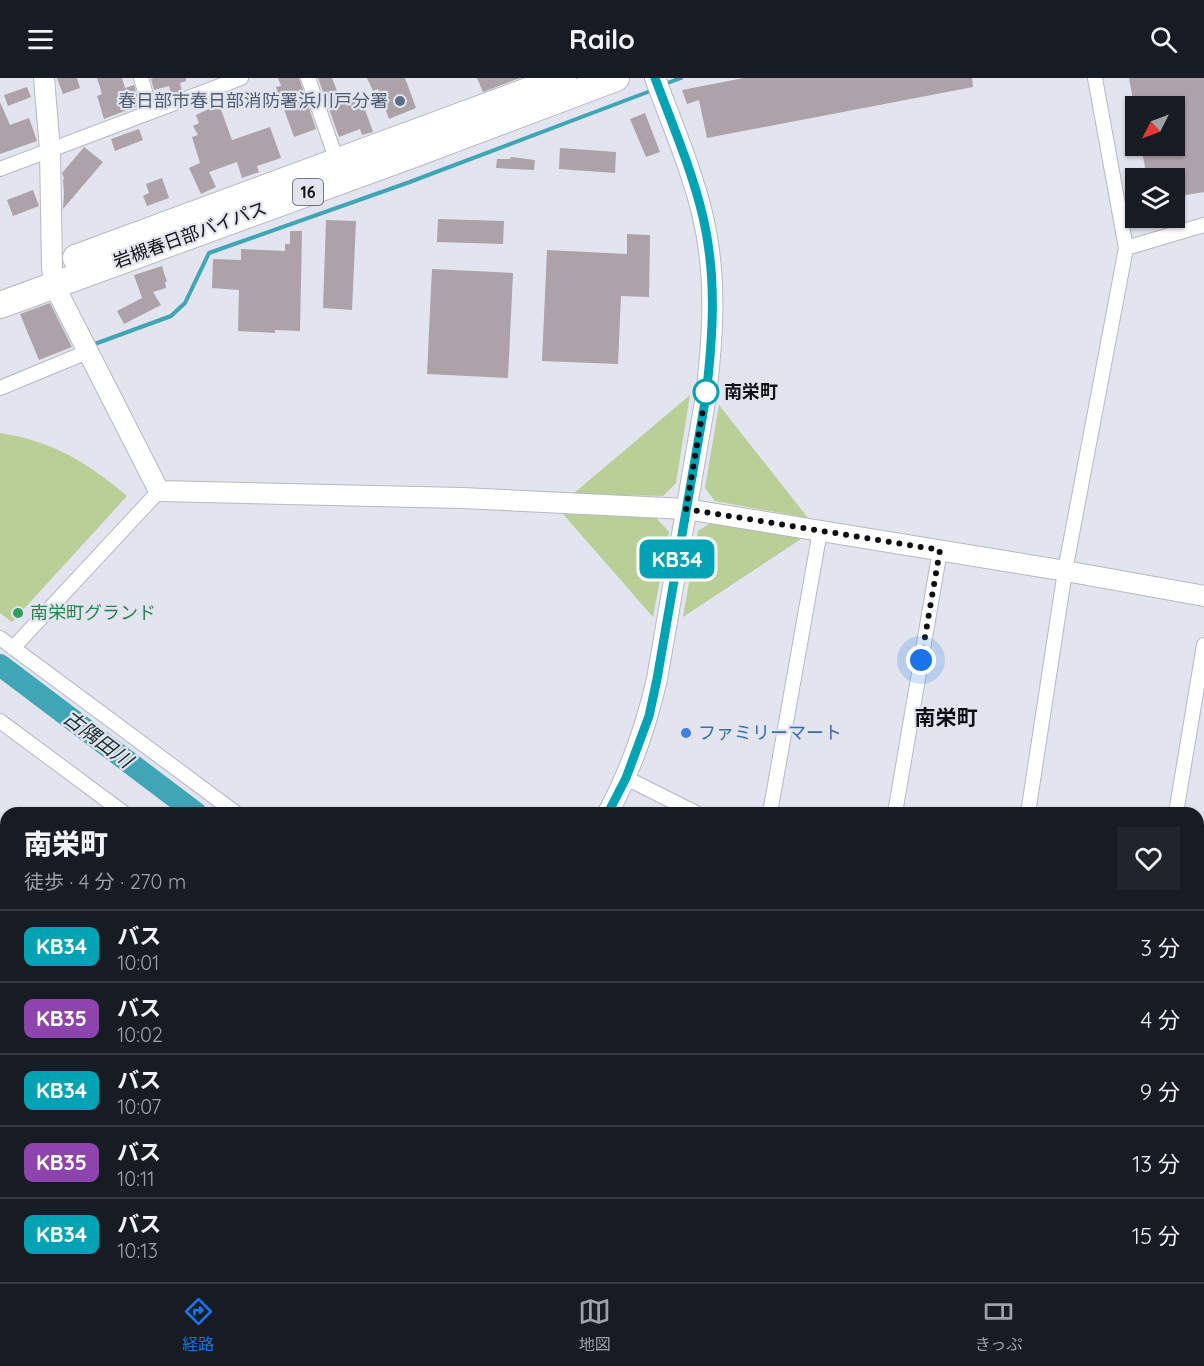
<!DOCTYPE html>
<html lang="ja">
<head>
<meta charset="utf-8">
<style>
  :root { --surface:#171b24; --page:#20242c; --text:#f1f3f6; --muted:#9ea1a6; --line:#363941; --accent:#1a73e8 }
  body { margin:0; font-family:Quicksand,"Noto Sans JP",sans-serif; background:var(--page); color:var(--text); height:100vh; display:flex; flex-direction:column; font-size:22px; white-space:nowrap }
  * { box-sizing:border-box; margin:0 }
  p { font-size:20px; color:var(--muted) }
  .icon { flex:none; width:33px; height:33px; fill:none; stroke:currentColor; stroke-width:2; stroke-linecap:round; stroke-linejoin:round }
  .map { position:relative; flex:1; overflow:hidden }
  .sheet { position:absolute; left:0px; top:729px; width:1204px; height:476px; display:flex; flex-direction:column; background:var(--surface); border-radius:18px 18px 0 0; box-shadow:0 2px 4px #0004 }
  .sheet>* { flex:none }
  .badge { padding:0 12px; border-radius:9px; font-size:21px; line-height:39px }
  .needle { width:39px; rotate:228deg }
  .buttons { position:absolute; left:1125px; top:18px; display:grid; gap:12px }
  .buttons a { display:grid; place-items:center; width:60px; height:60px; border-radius:0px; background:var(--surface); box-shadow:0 2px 4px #0004; font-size:30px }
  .you { position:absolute; width:30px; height:30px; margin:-15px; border:4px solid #fff; border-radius:50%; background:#1a73e8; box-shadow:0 0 0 9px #1a73e833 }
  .map>.badge { position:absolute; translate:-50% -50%; box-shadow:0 0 0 3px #fff }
  .round { display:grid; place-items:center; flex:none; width:63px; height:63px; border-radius:0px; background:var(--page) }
  .summary { display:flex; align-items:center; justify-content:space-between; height:102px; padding:0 24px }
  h1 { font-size:28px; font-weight:800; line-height:45px }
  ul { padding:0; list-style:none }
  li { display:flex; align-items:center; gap:18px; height:72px; padding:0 24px; border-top:2px solid var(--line) }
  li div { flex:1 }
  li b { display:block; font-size:22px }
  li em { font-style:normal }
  li .badge { min-width:66px; font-weight:700; text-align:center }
  header { display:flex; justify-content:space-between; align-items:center; height:78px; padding:0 24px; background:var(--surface); font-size:27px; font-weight:800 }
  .dock { display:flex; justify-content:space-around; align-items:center; height:84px; border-top:2px solid var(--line); background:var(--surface); font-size:16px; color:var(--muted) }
  .dock a { display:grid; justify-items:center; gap:3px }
  .dock .active { color:var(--accent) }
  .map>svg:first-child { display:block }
  .green { fill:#bace97 }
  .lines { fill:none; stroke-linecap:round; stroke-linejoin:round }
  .stream { stroke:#40a5b7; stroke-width:4 }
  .river { stroke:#40a5b7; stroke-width:22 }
  .building { fill:#ada2a7 }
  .street-casing { stroke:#b6b8c2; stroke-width:16 }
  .secondary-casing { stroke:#b6b8c2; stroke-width:22 }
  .highway-casing { stroke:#b6b8c2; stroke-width:28 }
  .street { stroke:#fff; stroke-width:14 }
  .secondary { stroke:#fff; stroke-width:20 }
  .highway { stroke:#fff; stroke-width:26 }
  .line-casing { stroke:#fff; stroke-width:14 }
  .line { stroke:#00a3b4; stroke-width:9 }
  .walk { stroke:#101014; stroke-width:6; stroke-dasharray:0 10.8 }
  .service-dot { fill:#5c6f8a; stroke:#e2e4ef; stroke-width:2 }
  .stop-dot { fill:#fff; stroke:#00a3b4; stroke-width:3 }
  .leisure-dot { fill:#2e9e5b; stroke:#e2e4ef; stroke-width:2 }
  .shop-dot { fill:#3f7fe0; stroke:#e2e4ef; stroke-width:2 }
  .labels { text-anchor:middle; stroke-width:4.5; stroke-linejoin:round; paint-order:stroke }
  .shield { fill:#e2e4ef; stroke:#4f5056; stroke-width:1.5 }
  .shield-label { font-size:16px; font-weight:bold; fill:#101014 }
  .service-label { font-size:18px; fill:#4e5e75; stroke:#e2e4ef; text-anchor:end }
  .street-label { font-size:18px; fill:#101014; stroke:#e2e4ef }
  .stop-label { font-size:18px; font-weight:bold; fill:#101014; stroke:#e2e4ef; text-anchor:start }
  .leisure-label { font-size:18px; fill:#27864d; stroke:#e2e4ef; text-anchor:start }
  .shop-label { font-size:18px; fill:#366cbe; stroke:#e2e4ef; text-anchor:start }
  .water-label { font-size:20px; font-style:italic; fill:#172e32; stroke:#e2e4ef }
  .quarter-label { font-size:21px; font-weight:bold; fill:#101014; stroke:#e2e4ef }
</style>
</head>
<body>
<header><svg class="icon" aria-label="menu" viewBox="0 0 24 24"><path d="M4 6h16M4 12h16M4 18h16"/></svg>Railo<svg class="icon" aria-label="search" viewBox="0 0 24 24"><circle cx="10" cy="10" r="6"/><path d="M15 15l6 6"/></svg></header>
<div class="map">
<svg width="1204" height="1204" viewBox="0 0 1204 1204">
  <rect width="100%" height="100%" fill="#e2e4ef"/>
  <path class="green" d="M690 317 676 405 663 418 573 416Z
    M719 327 808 440 715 423 705 410Z
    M0 355C52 363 87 384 127 418L12 544 0 535Z
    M563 436 656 440 669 454 653 539Z
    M712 444 804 459 683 539 698 453Z"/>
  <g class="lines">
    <path class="stream" d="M665 6 681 0
      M92 267 171 238 185 225 209 175 407 105 653 12
      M1198 1063 1204 1054
      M1133 1204 1134 1198"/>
    <path class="river" d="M0 587 196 735
      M815 1198 823 1204"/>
  </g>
  <path class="building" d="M57 0H77L80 10 63 16Z
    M97 0H122L125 10 134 7 140 27 104 41 97 18 102 16Z
    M154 0H186V3L180 5 182 13 171 17 169 8 154 12 151 1Z
    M278 0H299L316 51 294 59 276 9 281 8Z
    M318 0H332L341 23 360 18 373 54 362 57 360 51 339 59Z
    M367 0H405L416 30 389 41 378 11 373 13Z
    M477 0H520L483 14Z
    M744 0H972L973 9 707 60 699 22 687 26 682 12Z
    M1129 0H1204V114L1174 119V100H1147L1141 68H1174V28H1134Z
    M27 9 31 19 8 28 4 17Z
    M0 24 10 47 29 40 37 63 0 76Z
    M219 26 232 62 270 49 281 80 257 88 259 94 242 100 237 84 209 94 216 109 201 116 189 90 200 85 192 59 198 57 193 48 199 45 196 37Z
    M645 35 660 74 646 79 630 41Z
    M139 51 143 62 115 73 111 61Z
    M84 69 103 84 63 131 64 116 63 102 64 100 62 95Z
    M560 70 616 74 615 95 559 91Z
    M511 79 535 82 534 92 496 90 497 81H510Z
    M162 100 169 120 147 128 143 118 149 115 146 106Z
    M33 112 39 128 13 138 7 122Z
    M438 141 504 143 503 166 437 164Z
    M326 142 356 143 352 232 323 230Z
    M290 153H302L300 253 275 252V255L238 253 239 212 212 210 213 181 241 182V171L285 173V166H290Z
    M627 156 650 157 649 219 621 218 618 286 542 283 547 172 627 176Z
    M162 188 167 204H165L166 210 153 214 161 227 124 246 117 233 142 220 134 197Z
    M432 191 513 195 508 300 427 296Z
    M50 225 72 269 39 282 20 236Z"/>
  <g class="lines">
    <g class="street-casing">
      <path id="street" d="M141 0 151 34
        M308 0 337 83
        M0 91 241 0
        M1126 170 1204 147
        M0 310 87 274
        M0 560 236 735
        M13 570 159 413
        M0 643 124 735
        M626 700 696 735
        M770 735 820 453
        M895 735 940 472
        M1028 735 1065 493 1126 170 1095 0
        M1176 735 1204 567
        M0 774 6 779
        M0 910 6 915
        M1198 980 1204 983
        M1198 1034 1204 1019
        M0 1059 6 1051
        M190 1198 197 1204
        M389 1198 396 1204
        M573 1198 580 1204
        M750 1198 757 1204
        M779 1198 787 1204
        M857 1198 864 1204
        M515 1204 519 1198
        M951 1204 955 1198
        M1120 1204 1122 1198"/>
    </g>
    <g class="secondary-casing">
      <path id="secondary" d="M44 0 50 72 52 189 54 207 159 413 462 420 686 431 1060 492 1204 518
        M608 735C631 692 646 649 657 601L706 318C713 258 717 199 703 139 692 92 672 46 655 0
        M254 1204 259 1198"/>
    </g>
    <g class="highway-casing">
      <path id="highway" d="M76 180 563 0
        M0 227 414 76 616 0"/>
    </g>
    <use href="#street" class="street"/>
    <use href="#secondary" class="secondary"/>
    <use href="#highway" class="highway"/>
  </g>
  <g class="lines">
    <g class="line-casing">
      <path id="line" d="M608 735 626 700 649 638 657 601 706 318C713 258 717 199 703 139 692 92 672 46 655 0"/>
    </g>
    <use href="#line" class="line"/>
    <path class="walk" d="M706 314 686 431 940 472 921 582"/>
  </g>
  <circle class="service-dot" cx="400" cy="23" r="6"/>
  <circle class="stop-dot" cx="706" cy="314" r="12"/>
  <circle class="leisure-dot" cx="18" cy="535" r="6"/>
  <circle class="shop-dot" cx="686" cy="655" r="6"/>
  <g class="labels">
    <rect class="shield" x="293" y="101" width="30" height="26" rx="4.5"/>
    <g class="shield-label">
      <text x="308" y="120">16</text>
    </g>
    <g class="service-label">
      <text x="388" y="29">春日部市春日部消防署浜川戸分署</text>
    </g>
    <g class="street-label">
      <text transform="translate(190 157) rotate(-20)" y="6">岩槻春日部バイパス</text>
    </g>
    <g class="stop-label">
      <text x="724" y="320">南栄町</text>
    </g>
    <g class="leisure-label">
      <text x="30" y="541">南栄町グランド</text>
    </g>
    <g class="shop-label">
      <text x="698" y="661">ファミリーマート</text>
    </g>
    <g class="water-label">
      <text transform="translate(98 661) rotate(37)" y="7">古隅田川</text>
    </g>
    <g class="quarter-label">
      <text x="946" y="647">南栄町</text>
    </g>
  </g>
</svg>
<div class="buttons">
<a><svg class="needle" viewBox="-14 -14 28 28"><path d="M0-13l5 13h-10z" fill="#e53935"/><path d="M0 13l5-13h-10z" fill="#9ea1a6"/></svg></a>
<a><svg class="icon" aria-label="layers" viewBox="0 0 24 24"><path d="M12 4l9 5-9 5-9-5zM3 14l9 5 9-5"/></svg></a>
</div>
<div class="you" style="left:921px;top:582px"></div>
<b class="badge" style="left:677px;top:481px;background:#00a3b4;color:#fff">KB34</b>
<section class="sheet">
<div class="summary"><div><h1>南栄町</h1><p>徒歩 · 4 分 · 270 m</p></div><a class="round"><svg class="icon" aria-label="heart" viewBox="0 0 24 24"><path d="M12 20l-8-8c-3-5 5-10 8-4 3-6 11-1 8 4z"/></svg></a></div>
<ul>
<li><span class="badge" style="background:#00a3b4;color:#fff">KB34</span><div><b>バス</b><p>10:01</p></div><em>3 分</em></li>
<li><span class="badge" style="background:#8e44ad;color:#fff">KB35</span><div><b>バス</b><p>10:02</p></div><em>4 分</em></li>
<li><span class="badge" style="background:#00a3b4;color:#fff">KB34</span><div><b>バス</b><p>10:07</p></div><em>9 分</em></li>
<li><span class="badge" style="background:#8e44ad;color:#fff">KB35</span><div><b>バス</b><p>10:11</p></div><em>13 分</em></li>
<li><span class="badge" style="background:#00a3b4;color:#fff">KB34</span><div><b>バス</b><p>10:13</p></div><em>15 分</em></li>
</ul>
</section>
</div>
<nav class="dock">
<a class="active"><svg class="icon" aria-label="directions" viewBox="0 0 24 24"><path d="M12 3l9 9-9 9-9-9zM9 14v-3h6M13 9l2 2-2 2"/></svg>経路</a>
<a><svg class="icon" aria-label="map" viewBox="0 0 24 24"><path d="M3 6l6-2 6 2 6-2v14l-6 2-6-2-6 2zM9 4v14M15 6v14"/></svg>地図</a>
<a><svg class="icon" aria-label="tickets" viewBox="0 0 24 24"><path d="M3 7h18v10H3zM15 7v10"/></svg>きっぷ</a>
</nav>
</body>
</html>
